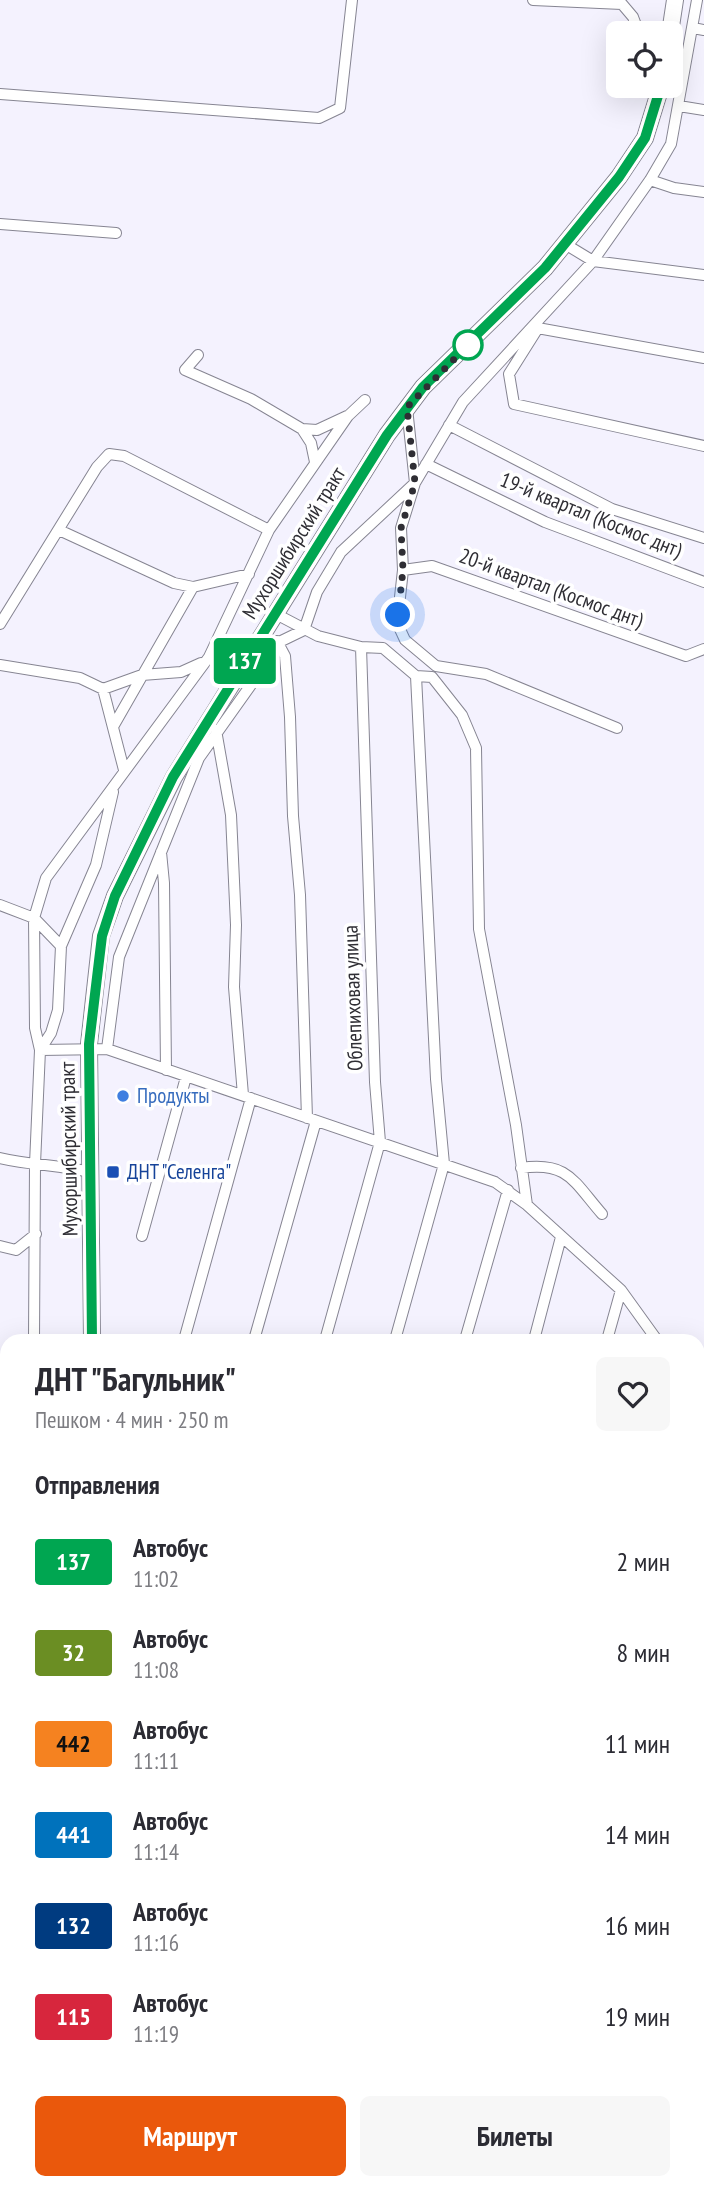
<!DOCTYPE html>
<html lang="ru">
<head>
<meta charset="utf-8">
<style>
  :root { --surface:#fff; --page:#f7f7f7; --text:#2b2b33; --muted:#7c7c81; --accent:#ea580c }
  body { margin:0; font-family:"PT Sans Narrow",sans-serif; background:var(--page); color:var(--text); height:100vh; display:flex; flex-direction:column; font-size:26px; white-space:nowrap }
  * { box-sizing:border-box; margin:0 }
  p { font-size:23px; color:var(--muted) }
  .icon { flex:none; width:38px; height:38px; fill:none; stroke:currentColor; stroke-width:2; stroke-linecap:round; stroke-linejoin:round }
  .map { position:relative; flex:1; overflow:hidden }
  .sheet { position:absolute; left:0px; top:1334px; width:705px; height:856px; display:flex; flex-direction:column; background:var(--surface); border-radius:21px 21px 0 0; box-shadow:0 7px 28px #0002 }
  .sheet>* { flex:none }
  .badge { padding:0 14px; border-radius:5px; font-size:24px; line-height:46px }
  .controls { position:absolute; left:606px; top:21px; display:grid; gap:14px }
  .controls a { display:grid; place-items:center; width:77px; height:77px; border-radius:10px; background:var(--surface); box-shadow:0 7px 28px #0002; font-size:35px }
  .you { position:absolute; width:35px; height:35px; margin:-18px; border:5px solid #fff; border-radius:50%; background:#1a73e8; box-shadow:0 0 0 10px #1a73e833 }
  .map>.badge { position:absolute; translate:-50% -50%; box-shadow:0 0 0 4px #fff }
  h2 { padding:0 35px; font-size:26px; line-height:63px }
  .round { display:grid; place-items:center; flex:none; width:74px; height:74px; border-radius:10px; background:var(--page) }
  .head { display:flex; align-items:center; justify-content:space-between; height:119px; padding:0 35px }
  h1 { font-size:33px; font-weight:600; line-height:52px }
  .button { display:flex; gap:14px; margin-top:auto; padding:14px 35px }
  .button a { flex:1; height:80px; border-radius:10px; background:var(--accent); color:#fff; font-size:28px; font-weight:600; line-height:80px; text-align:center }
  .button a+a { background:var(--page); color:var(--text) }
  ul { padding:0; list-style:none }
  li { display:flex; align-items:center; gap:21px; height:91px; padding:0 35px }
  li div { flex:1 }
  li b { display:block; font-size:26px }
  li em { font-style:normal }
  li .badge { min-width:77px; font-weight:700; text-align:center }
  .map>svg:first-child { display:block }
  .lines { fill:none; stroke-linecap:round; stroke-linejoin:round }
  .street-casing { stroke:#868592; stroke-width:12 }
  .secondary-casing { stroke:#868592; stroke-width:17 }
  .primary-casing { stroke:#868592; stroke-width:18 }
  .street { stroke:#fff; stroke-width:10 }
  .secondary { stroke:#fff; stroke-width:14 }
  .primary { stroke:#fff; stroke-width:16 }
  .line-casing { stroke:#fff; stroke-width:16 }
  .line { stroke:#00a651; stroke-width:10 }
  .walk { stroke:#2f2e34; stroke-width:7; stroke-dasharray:0 12.6 }
  .stop-dot { fill:#fff; stroke:#00a651; stroke-width:3.5 }
  .shop-dot { fill:#3f7fe0; stroke:#fff; stroke-width:2.5 }
  .transit-dot { fill:#1a4fb4; stroke:#fff; stroke-width:2.5 }
  .labels { text-anchor:middle; stroke-width:7; stroke-linejoin:round; paint-order:stroke }
  .street-label { font-size:21px; fill:#2f2e34; stroke:#fff }
  .shop-label { font-size:21px; fill:#366cbe; stroke:#fff; text-anchor:start }
  .transit-label { font-size:21px; fill:#164399; stroke:#fff; text-anchor:start }
</style>
</head>
<body>
<div class="map">
<svg width="704" height="2189" viewBox="0 0 704 2189">
  <rect width="100%" height="100%" fill="#f4f2fe"/>
  <g class="lines">
    <g class="street-casing">
      <path id="street" d="M533 0 622 4 633 17 639 33
        M693 28 704 30
        M0 94 319 118 340 108 352 0
        M679 106 704 110
        M650 180 674 188 704 192
        M0 224 116 233
        M565 244 593 261 704 275
        M532 327 704 358
        M538 328 509 374 514 404 704 446
        M198 355 185 370 251 399 302 429 317 430 347 416
        M407 408 415 483 401 528 403 570 398 615 399 627 405 640 436 666 486 674 617 728
        M449 425 612 509 704 538
        M302 429 311 443 315 462
        M426 464 545 522 704 582
        M59 530 174 583 193 587 249 574
        M403 570 432 566 686 656 704 649
        M274 613 318 636 361 647 383 648 416 676 432 677 462 715 476 748 479 929 516 1125 527 1205
        M0 624 97 467 109 454 124 456 269 530
        M277 641 285 656 290 717 293 816 300 895 307 1118
        M0 665 80 678 103 689 142 675 181 672 201 663
        M103 689 124 770
        M114 725 193 587
        M216 730 231 815 236 925 234 987 243 1095
        M161 852 164 883 166 1070
        M0 905 34 918 61 946
        M107 1049 119 957 199 758 258 675 273 645 304 630 317 592 341 552 415 483 463 402 593 261 650 180 671 144 697 0
        M40 1050 107 1049 495 1182 527 1205 621 1290 657 1340
        M40 1050 51 1033 58 1010 61 946 96 865 113 792
        M0 1158C30 1165 60 1165 90 1172
        M521 1168C568 1161 574 1182 602 1214
        M142 1236 186 1077
        M0 1246 16 1250 36 1234
        M34 1340 35 1164 40 1050 35 1028 34 918 46 878 209 657 269 530 348 416 365 400
        M184 1340 251 1098
        M254 1340 316 1121
        M325 1340 380 1142 375 1082 361 647
        M395 1340 444 1164 436 1079 416 676
        M465 1340 508 1190
        M534 1340 561 1237
        M607 1340 621 1290
        M698 1412 704 1411
        M698 1419 704 1430
        M698 1510 704 1487
        M0 1520 7 1522
        M698 1548 704 1550
        M698 1735 704 1713
        M0 1855 7 1856
        M698 1873 704 1874
        M0 1909 7 1899
        M698 1921 704 1919
        M698 2013 704 2012
        M0 2083 7 2082
        M698 2112 704 2111
        M68 2182 69 2189
        M163 2182 165 2189
        M177 2182V2189
        M532 2182 534 2189
        M284 2189 320 2182"/>
    </g>
    <g class="secondary-casing">
      <path id="secondary" d="M0 1389 7 1390"/>
    </g>
    <g class="primary-casing">
      <path id="primary" d="M670 33 675 0
        M92 1340 89 1044 101 936 115 896 174 777 387 435 423 387 545 268 619 177 645 138 661 86
        M119 2182 120 2189"/>
    </g>
    <use href="#street" class="street"/>
    <use href="#secondary" class="secondary"/>
    <use href="#primary" class="primary"/>
  </g>
  <g class="lines">
    <g class="line-casing">
      <path id="line" d="M92 1340 89 1044 102 936 115 896 173 777 387 435 423 387 545 268 619 177 645 138 661 86"/>
    </g>
    <use href="#line" class="line"/>
    <path class="walk" d="M398 615 403 570 401 528 415 483 407 407 473 340 468 345"/>
  </g>
  <circle class="stop-dot" cx="468" cy="345" r="14"/>
  <circle class="shop-dot" cx="123" cy="1096" r="7"/>
  <rect class="transit-dot" x="106" y="1165" width="14" height="14" rx="3.5"/>
  <g class="labels">
    <g class="street-label">
      <text transform="translate(591 515) rotate(22)" y="7">19-й квартал (Космос днт)</text>
      <text transform="translate(294 543) rotate(-58)" y="7">Мухоршибирский тракт</text>
      <text transform="translate(551 588) rotate(20)" y="7">20-й квартал (Космос днт)</text>
      <text transform="translate(353 998) rotate(-92)" y="7">Облепиховая улица</text>
      <text transform="translate(69 1149) rotate(-91)" y="7">Мухоршибирский тракт</text>
    </g>
    <g class="shop-label">
      <text x="137" y="1103">Продукты</text>
    </g>
    <g class="transit-label">
      <text x="127" y="1179">ДНТ "Селенга"</text>
    </g>
  </g>
</svg>
<div class="controls">
<a><svg class="icon" aria-label="locate" viewBox="0 0 24 24"><circle cx="12" cy="12" r="6"/><path d="M12 2v4M12 18v4M2 12h4M18 12h4"/></svg></a>
</div>
<div class="you" style="left:398px;top:615px"></div>
<b class="badge" style="left:245px;top:661px;background:#00a651;color:#fff">137</b>
<section class="sheet">
<div class="head"><div><h1>ДНТ &quot;Багульник&quot;</h1><p>Пешком · 4 мин · 250 m</p></div><a class="round"><svg class="icon" aria-label="heart" viewBox="0 0 24 24"><path d="M12 20l-8-8c-3-5 5-10 8-4 3-6 11-1 8 4z"/></svg></a></div>
<h2>Отправления</h2>
<ul>
<li><span class="badge" style="background:#00a651;color:#fff">137</span><div><b>Автобус</b><p>11:02</p></div><em>2 мин</em></li>
<li><span class="badge" style="background:#6b8e23;color:#fff">32</span><div><b>Автобус</b><p>11:08</p></div><em>8 мин</em></li>
<li><span class="badge" style="background:#f58220;color:#111">442</span><div><b>Автобус</b><p>11:11</p></div><em>11 мин</em></li>
<li><span class="badge" style="background:#0072bc;color:#fff">441</span><div><b>Автобус</b><p>11:14</p></div><em>14 мин</em></li>
<li><span class="badge" style="background:#003b80;color:#fff">132</span><div><b>Автобус</b><p>11:16</p></div><em>16 мин</em></li>
<li><span class="badge" style="background:#d7263d;color:#fff">115</span><div><b>Автобус</b><p>11:19</p></div><em>19 мин</em></li>
</ul>
<div class="button"><a>Маршрут</a><a>Билеты</a></div>
</section>
</div>
</body>
</html>
